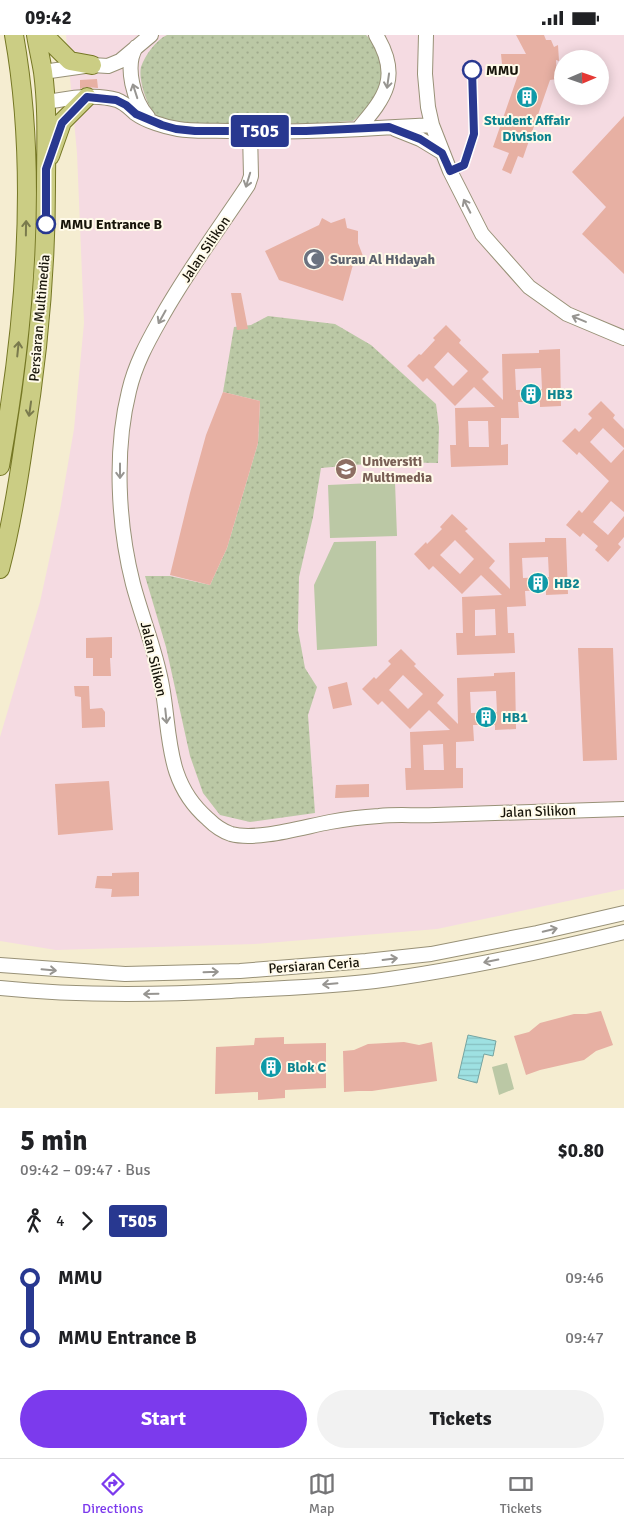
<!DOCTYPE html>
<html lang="en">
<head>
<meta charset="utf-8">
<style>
  :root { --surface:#fff; --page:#f2f2f2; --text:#202124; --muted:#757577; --line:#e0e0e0; --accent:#7c3aed }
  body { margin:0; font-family:Signika,sans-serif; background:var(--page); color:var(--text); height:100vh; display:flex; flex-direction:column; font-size:19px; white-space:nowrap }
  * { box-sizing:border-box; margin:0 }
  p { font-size:16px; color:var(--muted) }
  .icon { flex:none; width:28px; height:28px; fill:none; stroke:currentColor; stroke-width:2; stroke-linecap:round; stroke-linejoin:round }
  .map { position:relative; height:1073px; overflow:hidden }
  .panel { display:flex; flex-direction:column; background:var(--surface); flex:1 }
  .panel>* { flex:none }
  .badge { padding:0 10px; border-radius:4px; font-size:18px; line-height:32px }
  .needle { width:32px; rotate:88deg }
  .tools { position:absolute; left:554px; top:15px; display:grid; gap:10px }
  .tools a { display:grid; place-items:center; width:55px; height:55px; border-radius:50%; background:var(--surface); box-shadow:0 2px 12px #0003; font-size:25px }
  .map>.badge { position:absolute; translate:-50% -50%; box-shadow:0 0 0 2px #fff }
  .legs { display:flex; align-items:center; gap:8px; height:55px; padding:0 20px; font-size:16px }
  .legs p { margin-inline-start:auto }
  .overview { display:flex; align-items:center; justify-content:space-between; height:85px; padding:0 20px }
  h1 { font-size:28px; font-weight:700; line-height:38px }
  .action { display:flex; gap:10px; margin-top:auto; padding:10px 20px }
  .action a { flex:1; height:58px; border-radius:30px; background:var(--accent); color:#fff; font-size:20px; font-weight:700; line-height:58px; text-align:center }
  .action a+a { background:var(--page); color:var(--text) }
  ul { padding:0 20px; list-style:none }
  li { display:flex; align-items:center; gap:18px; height:60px; font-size:19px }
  li i { display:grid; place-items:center; width:8px; height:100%; margin:0 6px; background:currentColor }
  li i::after { content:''; width:12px; height:12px; margin:-6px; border:4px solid; border-radius:50%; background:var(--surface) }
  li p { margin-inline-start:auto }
  li:first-child i { background:linear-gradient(#0000 50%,currentColor 0) }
  li:last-child i { background:linear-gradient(currentColor 50%,#0000 0) }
  .status { display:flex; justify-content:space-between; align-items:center; height:35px; padding:0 25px; background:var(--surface); direction:ltr }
  .status svg { height:14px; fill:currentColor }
  .tabs { display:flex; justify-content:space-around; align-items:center; height:70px; border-top:1px solid var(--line); background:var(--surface); font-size:14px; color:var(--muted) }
  .tabs a { display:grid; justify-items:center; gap:2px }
  .tabs .active { color:var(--accent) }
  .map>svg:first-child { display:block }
  .education { fill:#f5dbe2; fill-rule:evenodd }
  .grass { fill:#bbc8a5 }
  .park { fill:url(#park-dots) }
  .water { fill:url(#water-rules); stroke:#76a4a1 }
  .building { fill:#e7b0a3; fill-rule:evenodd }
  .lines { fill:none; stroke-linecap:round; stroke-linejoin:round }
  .tertiary-casing { stroke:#989177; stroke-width:16 }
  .primary-casing { stroke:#757724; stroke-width:20 }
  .tertiary { stroke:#fff; stroke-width:14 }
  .primary { stroke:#cbcd84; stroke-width:18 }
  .oneway { stroke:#979591 }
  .oneway2 { stroke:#7a7a4d }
  .line-1-casing { stroke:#fff; stroke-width:11 }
  .line-1 { stroke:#283890; stroke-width:8 }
  .stop-1-dot { fill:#fff; stroke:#283890; stroke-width:2.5 }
  .labels { text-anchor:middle; stroke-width:4; stroke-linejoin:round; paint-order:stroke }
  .stop-label { font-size:14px; font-weight:bold; fill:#17140a; stroke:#fffae9; text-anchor:start }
  .culture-label { font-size:14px; font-weight:bold; fill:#0d838f; stroke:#fffae9; text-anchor:start }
  .street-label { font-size:14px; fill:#17140a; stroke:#fffae9 }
  .worship-label { font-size:14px; font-weight:bold; fill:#5b616d; stroke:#fffae9; text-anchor:start }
  .education-label { font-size:14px; font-weight:bold; fill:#785e54; stroke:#fffae9; text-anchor:start }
</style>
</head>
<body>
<div class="status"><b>09:42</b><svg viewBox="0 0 49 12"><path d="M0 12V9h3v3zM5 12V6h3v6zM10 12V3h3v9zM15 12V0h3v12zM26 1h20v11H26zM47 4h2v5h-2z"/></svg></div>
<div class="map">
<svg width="624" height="1073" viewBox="0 0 624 1073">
  <defs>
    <pattern id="park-dots" width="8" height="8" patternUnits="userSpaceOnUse" patternTransform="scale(1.25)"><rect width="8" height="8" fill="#bbc8a5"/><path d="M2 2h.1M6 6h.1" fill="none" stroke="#a0ab8d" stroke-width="1.8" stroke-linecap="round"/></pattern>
    <pattern id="water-rules" width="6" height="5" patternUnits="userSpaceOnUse" patternTransform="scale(1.25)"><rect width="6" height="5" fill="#9ee1e2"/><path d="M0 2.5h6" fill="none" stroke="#87c0c1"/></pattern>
  </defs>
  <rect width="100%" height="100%" fill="#f5edd1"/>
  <path class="education" d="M66 0H624V854L437 894 255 909 56 915 0 906V702L40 567 60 475 74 394 84 288 77 118ZM562 24H600V61H562Z"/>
  <path class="grass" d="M395 447 397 501 330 503 328 450Z
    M376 506 377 611 317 615 314 550 334 507Z
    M507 1028 514 1054 499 1060 492 1032Z"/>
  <path class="park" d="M167 0H366C381 12 388 44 378 61 372 71 361 79 353 86 314 89 275 89 235 89 214 89 192 93 171 86 167 85 160 83 157 81 147 73 138 44 141 32 145 20 156 5 167 0Z
    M268 281 335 289 371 310 436 369 439 392 438 428 389 427 321 433 313 482 299 542 298 595 305 633 317 652 308 680 315 778 250 787 220 780 203 758 190 721 166 612 145 541H170L210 550 227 513 258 408 260 366 223 357 234 292 251 290Z"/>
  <path class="water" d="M468 1000 496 1006 493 1021 484 1019 477 1048 458 1043Z"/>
  <path class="building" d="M516 0H544L546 5H551L554 12 558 10 559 26 556 25 557 44 550 45 523 123 518 121 511 139 502 135 509 118 493 112 518 40H503L501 19H526Z
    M97 44 98 53 85 52 80 54V45Z
    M624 81V239L582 199 606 172 572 137Z
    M322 183 331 188 345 183 347 193 358 196V208L363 221 354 226 343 266 279 245 265 216 319 190Z
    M231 258H241L248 294 237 295Z
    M446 290 461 305 459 308 489 337 482 344 503 365 502 319 539 318V315L560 314 561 371 540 372V367H518L519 383H501V410L508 409V430L451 432 450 410H456L455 373 495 372 474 352 455 371 427 343 423 347 407 331 419 319 421 320 435 305 433 303ZM448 317 468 336 453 351 434 332ZM541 333 542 354 516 355 515 334ZM468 386H488L489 412H469Z
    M223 357 260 366 258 408 227 513 210 550 170 540 190 458 206 400Z
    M601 366 615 380 613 383 624 394V413L603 393 590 407 611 428 624 414V477L611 466 593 487 608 500 624 481V502L618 509 621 512 608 527 595 515 598 511 583 498 580 502 566 490 579 475 582 478 609 446 579 417 577 420 562 406 575 393 579 397 592 383 588 379Z
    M452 479 468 494 465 496 495 526 489 533 510 554 509 508 545 507V503H566L568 559 546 560V555L525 556 526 571 507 572 508 598H514L515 618 457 620 456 598H463L462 562 502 560 481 540 462 559 433 531 429 535 414 519 426 507 427 509 442 494 440 492ZM455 505 474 524 460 539 440 520ZM548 522 549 542 523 543 522 523ZM495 574 496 600 475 601V575Z
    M112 602V623H110L111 641H93V623H86V603Z
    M578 613H613L617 725 583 726Z
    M401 614 416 629 414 631 444 660 437 668 458 689 457 643 494 641V638L515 637 516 694 495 695V690H473L474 706 456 707V733H463V753L406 755 405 733H411L410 697 450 695 429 675 410 694 382 666 378 670 362 654 374 642 376 644 391 629 388 626ZM403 640 423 659 408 674 389 655ZM496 656 497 677 471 678 470 657ZM443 709 444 735H424L423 710Z
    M347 647 352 670 333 674 328 652Z
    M74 651H89L90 674 102 673 105 677V692L82 693 81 662 75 661Z
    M109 746 113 795 58 800 55 749Z
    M369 749V762L335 763 336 750Z
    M139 837V861L111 862 112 854 95 853 97 841H112V838Z
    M601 976 613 1010 596 1016 584 1025 540 1035 526 1040 514 1001 529 997 540 988 574 979H586Z
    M284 1002V1009L326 1008V1053L285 1055V1063L258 1065V1057L215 1059 216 1012 254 1010 255 1003Z
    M404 1007 419 1010 432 1007 437 1046 372 1056H358L344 1057 343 1016 354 1015 368 1009Z"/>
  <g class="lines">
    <g class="tertiary-casing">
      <path id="tertiary" d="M426 0 425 39 428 72 432 90 450 136 482 199 529 252 567 279 624 303
        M136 12C124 31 134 67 148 82
        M43 37 92 30 108 31 120 26 151 0
        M45 67C68 64 94 58 117 65 125 68 129 73 135 78 146 86 165 92 178 94 195 97 213 95 231 96 298 98 365 94 432 90
        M358 94C386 62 401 41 376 0
        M395 94 420 104 443 118
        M250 97 251 141 248 150C218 195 186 238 160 285 147 308 135 330 129 356 114 416 118 490 133 549 142 583 156 616 162 651 171 700 165 747 208 784 214 790 222 796 231 799 257 806 303 792 330 787 346 784 363 782 379 781 398 779 416 781 435 780 498 778 561 776 624 774
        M0 930 125 939 240 936 366 926 431 919 537 898 624 878
        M0 953C77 961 154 960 231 956 279 953 327 952 375 946 459 935 542 917 624 897"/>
    </g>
    <g class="primary-casing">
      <path id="primary" d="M44 0 70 26 92 30
        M50 121 62 87 87 62
        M0 431C25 292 39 140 14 0
        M0 534C11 492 18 449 24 407 38 322 46 237 46 151 46 113 48 75 43 37 41 25 38 12 36 0"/>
    </g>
    <use href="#tertiary" class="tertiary"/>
    <use href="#primary" class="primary"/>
  </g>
  <defs><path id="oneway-shaft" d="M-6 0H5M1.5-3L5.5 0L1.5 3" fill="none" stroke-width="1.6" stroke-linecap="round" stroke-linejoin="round" transform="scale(1.25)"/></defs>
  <g class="oneway">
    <use href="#oneway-shaft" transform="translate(388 46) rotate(98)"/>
    <use href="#oneway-shaft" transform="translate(135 56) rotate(-108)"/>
    <use href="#oneway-shaft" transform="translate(248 145) rotate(107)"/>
    <use href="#oneway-shaft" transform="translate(467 171) rotate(-117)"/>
    <use href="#oneway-shaft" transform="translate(162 282) rotate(119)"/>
    <use href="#oneway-shaft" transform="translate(579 284) rotate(-157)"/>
    <use href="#oneway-shaft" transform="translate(120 436) rotate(90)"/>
    <use href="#oneway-shaft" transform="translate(166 681) rotate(84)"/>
    <use href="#oneway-shaft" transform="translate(550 895) rotate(-13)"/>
    <use href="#oneway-shaft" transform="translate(390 924) rotate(-7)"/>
    <use href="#oneway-shaft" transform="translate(491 926) rotate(169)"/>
    <use href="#oneway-shaft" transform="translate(49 935) rotate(5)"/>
    <use href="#oneway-shaft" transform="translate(211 937) rotate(-2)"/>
    <use href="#oneway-shaft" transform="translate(330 949) rotate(175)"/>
    <use href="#oneway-shaft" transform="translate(151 959) rotate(179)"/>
  </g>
  <g class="oneway2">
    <use href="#oneway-shaft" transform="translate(26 193) rotate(-89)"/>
    <use href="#oneway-shaft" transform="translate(18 314) rotate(-84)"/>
    <use href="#oneway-shaft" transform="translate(30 374) rotate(98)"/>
  </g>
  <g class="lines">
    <g class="line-1-casing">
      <path id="line-1" d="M46 189V134L62 88 87 62 116 65 126 70 136 79 162 90 176 94 195 96H306L389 92 420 104 442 118 450 136 464 130 474 99 472 35"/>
    </g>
    <use href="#line-1" class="line-1"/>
  </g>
  <defs>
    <g id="building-disc" transform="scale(1.125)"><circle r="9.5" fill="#0f9aa8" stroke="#fffae9"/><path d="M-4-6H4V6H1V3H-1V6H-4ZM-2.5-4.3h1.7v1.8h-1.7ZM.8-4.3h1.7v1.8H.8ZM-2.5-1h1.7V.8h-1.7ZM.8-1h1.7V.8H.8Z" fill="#fff"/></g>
    <g id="mosque-disc" transform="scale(1.125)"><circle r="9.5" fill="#6b7280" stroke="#fffae9"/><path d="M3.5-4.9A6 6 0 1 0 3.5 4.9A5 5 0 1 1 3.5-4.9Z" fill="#fff"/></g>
    <g id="university-disc" transform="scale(1.125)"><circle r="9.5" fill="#8d6e63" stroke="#fffae9"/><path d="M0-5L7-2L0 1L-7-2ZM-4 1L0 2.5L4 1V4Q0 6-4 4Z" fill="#fff"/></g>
  </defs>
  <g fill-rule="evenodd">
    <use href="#building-disc" x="527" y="62"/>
    <use href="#mosque-disc" x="314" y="224"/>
    <use href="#building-disc" x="531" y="359"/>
    <use href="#university-disc" x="346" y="434"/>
    <use href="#building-disc" x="538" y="548"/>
    <use href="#building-disc" x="486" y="682"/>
    <use href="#building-disc" x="271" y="1032"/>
  </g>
  <g class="stop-1-dot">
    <circle cx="472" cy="35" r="9"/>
    <circle cx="46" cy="189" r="9"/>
  </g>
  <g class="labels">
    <g class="stop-label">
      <text x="486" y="40">MMU</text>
      <text x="60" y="194">MMU Entrance B</text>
    </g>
    <g class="culture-label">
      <text x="527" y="90" text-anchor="middle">Student Affair<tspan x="527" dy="16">Division</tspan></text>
      <text x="547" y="364">HB3</text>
      <text x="554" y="553">HB2</text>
      <text x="502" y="687">HB1</text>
      <text x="287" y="1037">Blok C</text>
    </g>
    <g class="street-label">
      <text transform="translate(205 214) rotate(-56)" y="5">Jalan Silikon</text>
      <text transform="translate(39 283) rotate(-85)" y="5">Persiaran Multimedia</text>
      <text transform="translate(154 624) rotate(77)" y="5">Jalan Silikon</text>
      <text transform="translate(538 776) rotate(-2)" y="5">Jalan Silikon</text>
      <text transform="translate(314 930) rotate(-4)" y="5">Persiaran Ceria</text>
    </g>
    <g class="worship-label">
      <text x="330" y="229">Surau Al Hidayah</text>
    </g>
    <g class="education-label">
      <text x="362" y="431">Universiti<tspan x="362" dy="16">Multimedia</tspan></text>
    </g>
  </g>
</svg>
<div class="tools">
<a><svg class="needle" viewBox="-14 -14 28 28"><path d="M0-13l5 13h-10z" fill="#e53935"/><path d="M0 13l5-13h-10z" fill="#757577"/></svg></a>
</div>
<b class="badge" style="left:260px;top:96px;background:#283890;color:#fff">T505</b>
</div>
<section class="panel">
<div class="overview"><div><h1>5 min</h1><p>09:42 – 09:47 · Bus</p></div><b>$0.80</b></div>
<div class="legs"><svg class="icon" aria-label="walk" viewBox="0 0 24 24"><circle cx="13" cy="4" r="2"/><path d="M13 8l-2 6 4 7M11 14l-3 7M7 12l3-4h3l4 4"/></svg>4<svg class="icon" aria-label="forward" viewBox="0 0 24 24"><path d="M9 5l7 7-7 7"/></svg><b class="badge" style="background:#283890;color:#fff">T505</b></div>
<ul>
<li><i style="color:#283890"></i><b>MMU</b><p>09:46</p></li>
<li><i style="color:#283890"></i><b>MMU Entrance B</b><p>09:47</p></li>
</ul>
<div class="action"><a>Start</a><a>Tickets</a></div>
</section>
<nav class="tabs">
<a class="active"><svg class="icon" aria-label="directions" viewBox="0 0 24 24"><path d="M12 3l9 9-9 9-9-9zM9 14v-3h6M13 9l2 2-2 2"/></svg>Directions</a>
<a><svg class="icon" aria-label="map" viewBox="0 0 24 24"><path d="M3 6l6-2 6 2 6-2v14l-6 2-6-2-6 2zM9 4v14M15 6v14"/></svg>Map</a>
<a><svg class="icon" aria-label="tickets" viewBox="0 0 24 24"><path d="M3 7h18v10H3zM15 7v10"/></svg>Tickets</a>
</nav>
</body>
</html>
